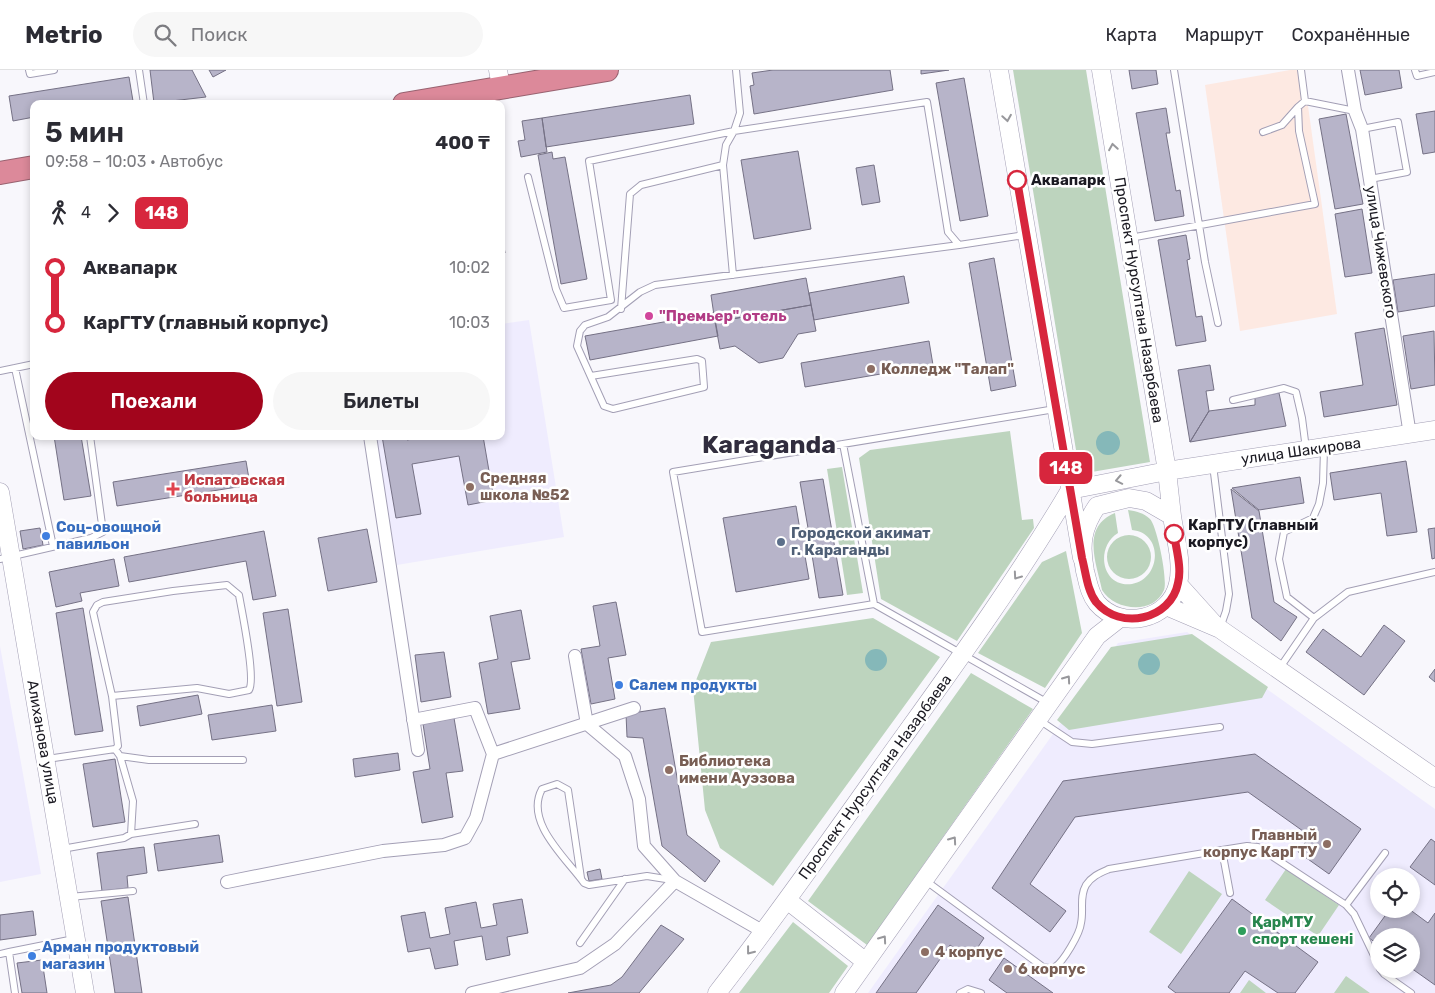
<!DOCTYPE html>
<html lang="ru">
<head>
<meta charset="utf-8">
<style>
  :root { --surface:#fff; --page:#f7f7f7; --text:#2b2b33; --muted:#7c7c81; --line:#e1e1e2; --accent:#a2051c }
  body { margin:0; font-family:Rubik,sans-serif; background:var(--page); color:var(--text); height:100vh; display:flex; flex-direction:column; font-size:19px; white-space:nowrap }
  * { box-sizing:border-box; margin:0 }
  p { font-size:16px; color:var(--muted) }
  .icon { flex:none; width:28px; height:28px; fill:none; stroke:currentColor; stroke-width:2; stroke-linecap:round; stroke-linejoin:round }
  .map { position:relative; flex:1; overflow:hidden }
  .sheet { position:absolute; left:30px; top:30px; width:475px; height:340px; display:flex; flex-direction:column; background:var(--surface); border-radius:10px; box-shadow:0 2px 8px #0003 }
  .sheet>* { flex:none }
  .badge { padding:0 10px; border-radius:8px; font-size:18px; line-height:32px }
  .buttons { position:absolute; left:1370px; top:798px; display:grid; gap:10px }
  .buttons a { display:grid; place-items:center; width:50px; height:50px; border-radius:50%; background:var(--surface); box-shadow:0 2px 8px #0003; font-size:25px }
  .map>.badge { position:absolute; translate:-50% -50%; box-shadow:0 0 0 2px #fff }
  .legs { display:flex; align-items:center; gap:8px; height:55px; padding:0 15px; font-size:16px }
  .legs p { margin-inline-start:auto }
  .headline { display:flex; align-items:center; justify-content:space-between; height:85px; padding:0 15px }
  h1 { font-size:28px; font-weight:600; line-height:38px }
  .button { display:flex; gap:10px; margin-top:auto; padding:10px 15px }
  .button a { flex:1; height:58px; border-radius:30px; background:var(--accent); color:#fff; font-size:20px; font-weight:600; line-height:58px; text-align:center }
  .button a+a { background:var(--page); color:var(--text) }
  ul { padding:0 15px; list-style:none }
  li { display:flex; align-items:center; gap:18px; height:55px; font-size:19px }
  li i { display:grid; place-items:center; width:8px; height:100%; margin:0 6px; background:currentColor }
  li i::after { content:''; width:12px; height:12px; margin:-6px; border:4px solid; border-radius:50%; background:var(--surface) }
  li p { margin-inline-start:auto }
  li:first-child i { background:linear-gradient(#0000 50%,currentColor 0) }
  li:last-child i { background:linear-gradient(currentColor 50%,#0000 0) }
  header { display:flex; align-items:center; gap:30px; box-sizing:border-box; height:70px; padding:0 25px; background:var(--surface); border-bottom:1px solid var(--line) }
  header strong { font-size:24px }
  nav { display:flex; gap:28px; margin-inline-start:auto; font-size:18px }
  .search { width:350px; height:45px; background:var(--page); display:flex; align-items:center; gap:12px; box-sizing:border-box; padding:0 18px; border-radius:28px; color:var(--muted); font-size:19px }
  .map>svg:first-child { display:block }
  .built { fill:#efecfe; fill-rule:evenodd }
  .industrial { fill:#fde9e2 }
  .green { fill:#bdd4be }
  .water { fill:#85b8b9 }
  .building { fill:#b7b4c9; stroke:#757185 }
  .lines { fill:none; stroke-linecap:round; stroke-linejoin:round }
  .lane-casing { stroke:#a39fb5; stroke-width:8 }
  .street-casing { stroke:#a39fb5; stroke-width:14 }
  .secondary-casing { stroke:#a39fb5; stroke-width:19 }
  .highway-casing { stroke:#986270; stroke-width:24 }
  .lane { stroke:#fff; stroke-width:6 }
  .street { stroke:#fff; stroke-width:12 }
  .secondary { stroke:#fff; stroke-width:18 }
  .highway { stroke:#dc899a; stroke-width:22 }
  .oneway { stroke:#98989c }
  .line-1-casing { stroke:#fff; stroke-width:11 }
  .line-1 { stroke:#d7263d; stroke-width:8 }
  .stop-1-dot { fill:#fff; stroke:#d7263d; stroke-width:2.5 }
  .hotel-dot { fill:#d1479c; stroke:#fff; stroke-width:2 }
  .education-dot { fill:#8d6e63; stroke:#fff; stroke-width:2 }
  .health-dot { fill:#e0444e; stroke:#fff; stroke-width:2 }
  .shop-dot { fill:#3f7fe0; stroke:#fff; stroke-width:2 }
  .service-dot { fill:#5c6f8a; stroke:#fff; stroke-width:2 }
  .leisure-dot { fill:#2e9e5b; stroke:#fff; stroke-width:2 }
  .labels { text-anchor:middle; stroke-width:5; stroke-linejoin:round; paint-order:stroke }
  .stop-label { font-size:15px; font-weight:bold; fill:#1b1a22; stroke:#fff; text-anchor:start }
  .street-label { font-size:15px; fill:#1b1a22; stroke:#fff }
  .hotel-label { font-size:15px; font-weight:bold; fill:#b23c85; stroke:#fff; text-anchor:start }
  .education-label { font-size:15px; font-weight:bold; fill:#785e54; stroke:#fff; text-anchor:start }
  .health-label { font-size:15px; font-weight:bold; fill:#be3a42; stroke:#fff; text-anchor:start }
  .shop-label { font-size:15px; font-weight:bold; fill:#366cbe; stroke:#fff; text-anchor:start }
  .service-label { font-size:15px; font-weight:bold; fill:#4e5e75; stroke:#fff; text-anchor:start }
  .leisure-label { font-size:15px; font-weight:bold; fill:#27864d; stroke:#fff; text-anchor:start }
  .town-label { font-size:25px; font-weight:bold; fill:#312d3e; stroke:#fff }
</style>
</head>
<body>
<header>
<strong>Metrio</strong>
<div class="search"><svg class="icon" aria-label="search" viewBox="0 0 24 24"><circle cx="10" cy="10" r="6"/><path d="M15 15l6 6"/></svg>Поиск</div>
<nav><a>Карта</a><a>Маршрут</a><a>Сохранённые</a></nav>
</header>
<div class="map">
<svg width="1435" height="923" viewBox="0 0 1435 923">
  <rect width="100%" height="100%" fill="#f8f7fc"/>
  <path class="built" d="M529 250 564 467 397 495 376 366H501V254Z
    M1187 562 1435 739V923H868L1118 573ZM1379 806H1411V839H1379ZM1379 866H1411V899H1379Z
    M0 576 41 804 0 812Z"/>
  <path class="industrial" d="M1290 0H1303L1337 244 1240 261 1205 15Z"/>
  <path class="green" d="M1013 0H1086L1150 392 1080 404Z
    M1010 361 1022 450 1033 449 1034 458 957 571 881 529 859 388 870 380Z
    M842 397 863 523 847 525 827 399Z
    M1128 440C1136 441 1144 443 1150 449 1157 456 1168 510 1164 520 1153 546 1114 540 1102 520 1096 492 1081 457 1115 443L1118 463C1095 477 1101 518 1132 514 1161 509 1164 463 1132 460Z
    M1107 487a22 22 0 1 1 44 0a22 22 0 1 1-44 0Z
    M1066 481 1082 563 1045 618 978 583 1042 492Z
    M873 548 940 587 773 816 720 778 705 740 693 618 711 572Z
    M1192 564 1268 617 1262 628 1069 660 1057 650 1111 577Z
    M971 603 1033 639 867 875 808 831Z
    M1286 799 1339 835 1318 866 1265 830Z
    M1189 801 1222 824 1181 884 1149 862Z
    M793 852 848 896 829 923H739Z
    M1346 906 1370 923H1334Z
    M1249 910 1266 923H1240Z"/>
  <path class="water" d="M1096 373a12 12 0 1 1 24 0a12 12 0 1 1-24 0Z
    M865 590a11 11 0 1 1 22 0a11 11 0 1 1-22 0Z
    M1138 594a11 11 0 1 1 22 0a11 11 0 1 1-22 0Z"/>
  <path class="building" d="M150 0H192L206 27 154 33Z
    M209 0H226L213 7Z
    M773 0H890L893 20 754 44 750 16 754 15 752 3Z
    M921 0H949L921 4Z
    M1129 0H1156L1158 14 1132 19Z
    M1360 0H1399L1402 18 1365 25Z
    M129 7 133 31 119 34H34V47L13 51 9 26Z
    M964 8 988 146 960 151 936 13Z
    M690 25 694 54 546 77 542 48Z
    M1166 38 1170 63H1166L1176 121 1180 120 1184 146 1155 151 1136 43Z
    M1435 41V82L1423 84 1416 44Z
    M1346 44 1363 134 1335 139 1319 49Z
    M542 48 547 82 521 87 518 71 525 70 522 51Z
    M798 81 811 159 754 169 741 90Z
    M552 82 553 89 565 87 587 209 561 214 538 85Z
    M874 95 880 132 862 135 856 98Z
    M1362 139 1372 203 1345 207 1335 144Z
    M501 158 505 183 501 184Z
    M1186 165 1190 189 1187 190 1196 247 1202 246 1206 271 1176 276 1158 170Z
    M994 188 1016 316 991 321 969 193Z
    M1435 204V236L1398 242 1393 210Z
    M904 206 909 233 814 250 809 223Z
    M806 208 811 235 715 252 711 225Z
    M811 235 816 261 798 264 783 288 759 293 735 276 720 279 715 252Z
    M714 243 718 266 590 290 585 266Z
    M1384 258 1397 335 1324 347 1320 322 1363 315 1355 263Z
    M1434 261 1435 315 1411 319 1403 266Z
    M929 271 933 295 805 317 801 293Z
    M1210 295 1214 320 1206 321 1209 341 1190 372 1178 300Z
    M1279 323 1286 356 1190 372 1209 341 1255 335V327Z
    M54 366H81L91 426 64 430Z
    M382 366H407V370L429 366H483L494 430 468 435 459 386 412 394 421 444 396 448Z
    M246 391 250 415 117 436 113 412Z
    M1406 391 1417 462 1387 466 1381 423 1334 430 1330 403Z
    M1300 407 1304 433 1259 440 1232 418Z
    M823 409 843 525 819 528 812 485 805 486 809 509 736 522 723 448 796 436 800 460 808 458 800 412Z
    M1231 419 1259 441 1274 532 1297 547 1281 571 1252 548Z
    M40 458 43 475 23 479 20 461Z
    M1435 458V488L1432 489 1428 459Z
    M367 459 377 512 328 521 318 468Z
    M264 461 276 526 253 530 246 491 129 512 124 487Z
    M114 489 119 516 80 523 82 531 56 537 49 502Z
    M616 532 626 585 608 588 615 629 591 634 581 579 600 576 593 536Z
    M83 538 103 661 75 665 56 543Z
    M288 539 302 632 277 636 263 543Z
    M521 540 530 589 511 592 520 639 488 644 479 593 498 589 490 546Z
    M1384 555 1405 571 1364 625 1306 582 1323 559 1361 587Z
    M444 582 451 627 421 632 415 585Z
    M1435 599V612L1429 607Z
    M198 625 202 644 140 656 137 636Z
    M272 635 276 661 212 670 208 645Z
    M665 638 687 765 720 791 705 812 662 776 643 668 627 667 626 644Z
    M454 648 463 701 446 703 453 747 422 753 413 702 430 699 423 654Z
    M398 683 400 700 355 707 353 689Z
    M1255 684 1361 759 1329 804 1298 782 1310 766 1248 722 1075 747 1030 814 1066 841 1050 862 992 818 1063 711Z
    M115 689 125 752 93 757 83 694Z
    M219 765 223 792 158 801 154 774Z
    M1431 769 1435 772V815L1410 797Z
    M144 777 147 803 127 806 128 818 102 821 97 783Z
    M600 799 602 809 589 811 587 802Z
    M128 827 142 923H115L101 831Z
    M522 829 528 863 507 867 510 885 486 890 482 866 454 871 458 895 435 899 430 878 408 882 401 846 425 842 430 868 450 864 445 838 476 832 481 858 497 855 493 834Z
    M1232 829 1318 892 1295 923H1278L1245 901 1229 923H1176L1168 917Z
    M938 835 984 868 970 889 950 875 916 923H876Z
    M1390 839H1409L1428 853 1435 843V915L1411 898V866H1379V875L1369 868Z
    M33 841 36 865 0 870V845Z
    M661 855 684 869 639 923H568L611 915 622 907Z
    M1004 888 1053 923H1007L989 910Z
    M42 890 47 923H22L17 893Z"/>
  <g class="lines">
    <g class="lane-casing">
      <path id="lane" d="M29 0 30 4 54 0
        M139 0 144 34
        M1174 0 1205 192 1218 253
        M1301 0 1305 31 1355 41
        M1415 0 1417 6 1435 2
        M1362 59 1398 52 1407 102 1370 109
        M1263 62 1282 55 1298 37
        M528 107 556 219 564 238 611 230 589 91 734 61 740 43 736 0
        M1130 168 1315 134 1299 61 1298 37 1305 31
        M733 205 723 95 726 75 734 61 927 32 948 162 959 175 1025 165
        M621 239 630 124 641 115 723 95
        M15 298 53 476
        M0 301 34 294
        M591 306 697 289 702 291 704 317 613 339 604 336 577 276 580 261 585 255 608 247 640 222 655 215 959 175
        M1233 330 1284 318 1296 322 1302 348 1306 379
        M843 374 874 534
        M1213 395 1229 524 1226 541 1220 558
        M0 489 91 468 103 462 90 366
        M1314 548 1287 527 1279 489 1284 462 1313 448 1319 434 1323 413 1324 379
        M1279 599 1314 548 1348 522 1435 502
        M1048 633 874 534 702 562 673 402 1055 339
        M1039 650 1072 672 1092 674 1220 657
        M120 686 149 690H243
        M47 689 115 679 118 676 112 626 93 542 97 535 103 532 173 521 227 515 239 525C242 542 256 609 249 620L229 624 197 618 112 626
        M131 764 195 754
        M62 779 124 768 131 764 133 731 120 686 115 679
        M1222 780 1247 776 1258 777 1346 835 1385 783
        M581 808 568 720 557 714 542 719C524 752 566 788 584 813L589 815 647 806 672 810
        M926 811 1043 897C1047 898 1051 899 1055 897 1063 892 1080 864 1081 853 1084 840 1079 827 1086 815 1092 806 1100 803 1109 799L1222 780 1230 823
        M70 827 133 821
        M1346 835 1354 844 1379 896
        M580 873 625 809
        M9 882 74 869
        M0 884 9 882 15 923
        M1380 899 1384 904 1411 923
        M960 923 968 919 981 923"/>
    </g>
    <g class="street-casing">
      <path id="street" d="M1348 0 1355 41 1362 59 1410 365
        M370 366 418 680
        M575 586 587 654 625 686 639 729 644 776 675 811 764 862
        M413 650 475 638 493 684 634 638
        M227 812 383 781 444 775 465 768 476 748 493 684
        M472 923 580 898 615 874 675 811"/>
    </g>
    <g class="secondary-casing">
      <path id="secondary" d="M498 0 501 17
        M999 0 1082 488
        M1101 0 1167 401 1172 446
        M0 422 85 923
        M1129 428 1146 431 1172 446C1175 467 1183 493 1178 514 1170 550 1121 561 1097 533 1089 523 1088 512 1085 501 1080 475 1082 458 1097 436Z
        M1178 514 1214 554
        M1166 536 1220 559 1435 708
        M787 830 866 892
        M717 923C777 846 833 766 889 687 952 599 1015 513 1070 420L1167 401 1435 360
        M844 923 1097 566 1120 548"/>
    </g>
    <g class="highway-casing">
      <path id="highway" d="M404 34 607 0
        M0 103 34 97"/>
    </g>
    <use href="#lane" class="lane"/>
    <use href="#street" class="street"/>
    <use href="#secondary" class="secondary"/>
    <use href="#highway" class="highway"/>
  </g>
  <defs><path id="oneway-chevron" d="M-2-3.5L2.5 0L-2 3.5" fill="none" stroke-width="1.6" stroke-linecap="round" stroke-linejoin="round" transform="scale(1.25)"/></defs>
  <g class="oneway">
    <use href="#oneway-chevron" transform="translate(1007 48) rotate(81)"/>
    <use href="#oneway-chevron" transform="translate(1113 77) rotate(-99)"/>
    <use href="#oneway-chevron" transform="translate(1119 410) rotate(169)"/>
    <use href="#oneway-chevron" transform="translate(1017 506) rotate(125)"/>
    <use href="#oneway-chevron" transform="translate(1067 609) rotate(-55)"/>
    <use href="#oneway-chevron" transform="translate(953 770) rotate(-55)"/>
    <use href="#oneway-chevron" transform="translate(883 869) rotate(-55)"/>
    <use href="#oneway-chevron" transform="translate(750 881) rotate(128)"/>
  </g>
  <g class="lines">
    <g class="line-1-casing">
      <path id="line-1" d="M1017 110 1082 488C1086 503 1087 520 1096 532 1120 561 1171 550 1178 513 1182 498 1176 479 1174 464"/>
    </g>
    <use href="#line-1" class="line-1"/>
  </g>
  <g class="stop-1-dot">
    <circle cx="1017" cy="110" r="9"/>
    <circle cx="1174" cy="464" r="9"/>
  </g>
  <circle class="hotel-dot" cx="649" cy="246" r="5"/>
  <g class="education-dot">
    <circle cx="871" cy="299" r="5"/>
    <circle cx="470" cy="417" r="5"/>
    <circle cx="669" cy="700" r="5"/>
    <circle cx="1327" cy="774" r="5"/>
    <circle cx="925" cy="882" r="5"/>
    <circle cx="1008" cy="899" r="5"/>
  </g>
  <path class="health-dot" d="M170.5 411.5h5v5h5v5h-5v5h-5v-5h-5v-5h5z"/>
  <g class="shop-dot">
    <circle cx="46" cy="466" r="5"/>
    <circle cx="619" cy="615" r="5"/>
    <circle cx="32" cy="886" r="5"/>
  </g>
  <circle class="service-dot" cx="781" cy="472" r="5"/>
  <circle class="leisure-dot" cx="1242" cy="861" r="5"/>
  <g class="labels">
    <g class="stop-label">
      <text x="1031" y="115">Аквапарк</text>
      <text x="1188" y="460">КарГТУ (главный<tspan x="1188" dy="17">корпус)</tspan></text>
    </g>
    <g class="street-label">
      <text transform="translate(1381 182) rotate(81)" y="5">улица Чижевского</text>
      <text transform="translate(1139 230) rotate(81)" y="5">Проспект Нурсултана Назарбаева</text>
      <text transform="translate(1301 381) rotate(-8)" y="5">улица Шакирова</text>
      <text transform="translate(43 672) rotate(80)" y="5">Алиханова улица</text>
      <text transform="translate(875 707) rotate(-54)" y="5">Проспект Нурсултана Назарбаева</text>
    </g>
    <g class="hotel-label">
      <text x="659" y="251">"Премьер" отель</text>
    </g>
    <g class="education-label">
      <text x="881" y="304">Колледж "Талап"</text>
      <text x="480" y="413">Средняя<tspan x="480" dy="17">школа №52</tspan></text>
      <text x="679" y="696">Библиотека<tspan x="679" dy="17">имени Ауэзова</tspan></text>
      <text x="1317" y="770" text-anchor="end">Главный<tspan x="1317" dy="17">корпус КарГТУ</tspan></text>
      <text x="935" y="887">4 корпус</text>
      <text x="1018" y="904">6 корпус</text>
    </g>
    <g class="health-label">
      <text x="184" y="415">Испатовская<tspan x="184" dy="17">больница</tspan></text>
    </g>
    <g class="shop-label">
      <text x="56" y="462">Соц-овощной<tspan x="56" dy="17">павильон</tspan></text>
      <text x="629" y="620">Салем продукты</text>
      <text x="42" y="882">Арман продуктовый<tspan x="42" dy="17">магазин</tspan></text>
    </g>
    <g class="service-label">
      <text x="791" y="468">Городской акимат<tspan x="791" dy="17">г. Караганды</tspan></text>
    </g>
    <g class="leisure-label">
      <text x="1252" y="857">ҚарМТУ<tspan x="1252" dy="17">спорт кешені</tspan></text>
    </g>
    <g class="town-label">
      <text x="769" y="383">Karaganda</text>
    </g>
  </g>
</svg>
<div class="buttons">
<a><svg class="icon" aria-label="locate" viewBox="0 0 24 24"><circle cx="12" cy="12" r="6"/><path d="M12 2v4M12 18v4M2 12h4M18 12h4"/></svg></a>
<a><svg class="icon" aria-label="layers" viewBox="0 0 24 24"><path d="M12 4l9 5-9 5-9-5zM3 14l9 5 9-5"/></svg></a>
</div>
<b class="badge" style="left:1066px;top:398px;background:#d7263d;color:#fff">148</b>
<section class="sheet">
<div class="headline"><div><h1>5 мин</h1><p>09:58 – 10:03 · Автобус</p></div><b>400 ₸</b></div>
<div class="legs"><svg class="icon" aria-label="walk" viewBox="0 0 24 24"><circle cx="13" cy="4" r="2"/><path d="M13 8l-2 6 4 7M11 14l-3 7M7 12l3-4h3l4 4"/></svg>4<svg class="icon" aria-label="forward" viewBox="0 0 24 24"><path d="M9 5l7 7-7 7"/></svg><b class="badge" style="background:#d7263d;color:#fff">148</b></div>
<ul>
<li><i style="color:#d7263d"></i><b>Аквапарк</b><p>10:02</p></li>
<li><i style="color:#d7263d"></i><b>КарГТУ (главный корпус)</b><p>10:03</p></li>
</ul>
<div class="button"><a>Поехали</a><a>Билеты</a></div>
</section>
</div>
</body>
</html>
